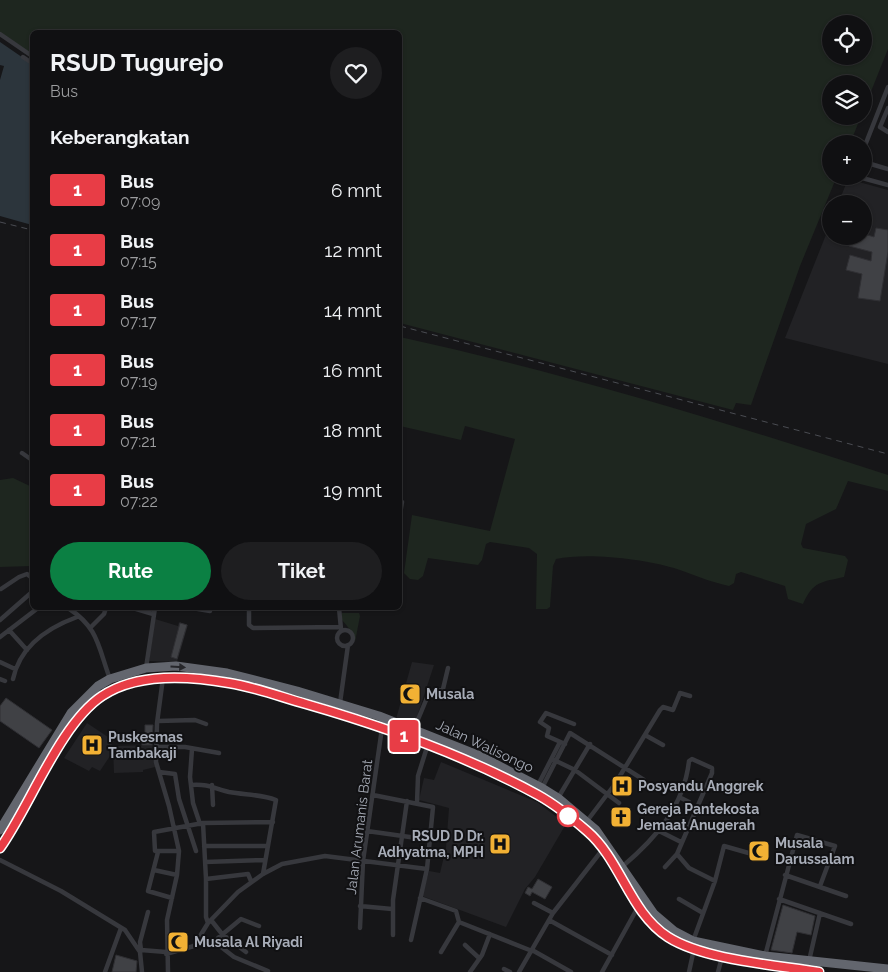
<!DOCTYPE html>
<html lang="id">
<head>
<meta charset="utf-8">
<style>
  :root { --surface:#101012; --page:#1e1e20; --text:#f1f3f6; --muted:#9c9d9f; --line:#303032; --accent:#0b8043 }
  body { margin:0; font-family:Raleway,sans-serif; background:var(--page); color:var(--text); height:100vh; display:flex; flex-direction:column; font-size:19px; white-space:nowrap }
  * { box-sizing:border-box; margin:0 }
  p { font-size:16px; color:var(--muted) }
  .icon { flex:none; width:28px; height:28px; fill:none; stroke:currentColor; stroke-width:2; stroke-linecap:round; stroke-linejoin:round }
  .map { position:relative; flex:1; overflow:hidden }
  .drawer { position:absolute; left:30px; top:30px; width:372px; height:580px; display:flex; flex-direction:column; background:var(--surface); border-radius:8px; box-shadow:0 1px 4px #0004,0 0 0 1px var(--line) }
  .drawer>* { flex:none }
  .badge { padding:0 10px; border-radius:4px; font-size:18px; line-height:32px }
  .fabs { position:absolute; left:822px; top:15px; display:grid; gap:10px }
  .fabs a { display:grid; place-items:center; width:50px; height:50px; border-radius:50%; background:var(--surface); box-shadow:0 1px 4px #0004,0 0 0 1px var(--line); font-size:25px }
  .map>.badge { position:absolute; translate:-50% -50%; box-shadow:0 0 0 2px #fff }
  h2 { padding:0 20px; font-size:19px; line-height:45px }
  .round { display:grid; place-items:center; flex:none; width:52px; height:52px; border-radius:26px; background:var(--page) }
  .summary { display:flex; align-items:center; justify-content:space-between; height:85px; padding:0 20px }
  h1 { font-size:24px; font-weight:700; line-height:38px }
  .cta { display:flex; gap:10px; margin-top:auto; padding:10px 20px }
  .cta a { flex:1; height:58px; border-radius:30px; background:var(--accent); color:#fff; font-size:20px; font-weight:700; line-height:58px; text-align:center }
  .cta a+a { background:var(--page); color:var(--text) }
  ul { padding:0; list-style:none }
  li { display:flex; align-items:center; gap:15px; height:60px; padding:0 20px }
  li div { flex:1 }
  li b { display:block; font-size:19px }
  li em { font-style:normal }
  li .badge { min-width:55px; font-weight:700; text-align:center }
  .map>svg:first-child { display:block }
  .built { fill:#222225 }
  .green { fill:#1e261f; fill-rule:evenodd }
  .water { fill:#2c353c }
  .building { fill:#404145; stroke:#303034 }
  .lines { fill:none; stroke-linecap:round; stroke-linejoin:round }
  .street { stroke:#37383d; stroke-width:4.5 }
  .highway { stroke:#63666e; stroke-width:9 }
  .rail { stroke:#4a4c52; stroke-width:1; stroke-dasharray:6 5; stroke-linecap:butt }
  .oneway { fill:#26262a }
  .line-casing { stroke:#fff; stroke-width:11 }
  .line { stroke:#e83d46; stroke-width:8 }
  .stop-dot { fill:#fff; stroke:#e83d46; stroke-width:2.5 }
  .labels { text-anchor:middle; stroke-width:4; stroke-linejoin:round; paint-order:stroke }
  .poi-label { font-size:14px; font-weight:bold; fill:#a8adb8; stroke:#111113; text-anchor:start }
  .street-label { font-size:14px; fill:#a8adb8; stroke:#111113 }
</style>
</head>
<body>
<div class="map">
<svg width="888" height="972" viewBox="0 0 888 972">
  <rect width="100%" height="100%" fill="#161618"/>
  <path class="built" d="M848 179 888 190V364L785 338 831 222V236H864V204H838Z
    M155 619 178 626 179 622 188 625 177 662 149 661Z
    M412 662 434 665 414 726 396 719Z
    M87 723 114 741 108 750 112 753 100 771 92 767 89 771 64 758Z
    M155 745V767L143 770V772L114 773 113 746Z
    M441 762 537 802 566 824 535 877 525 889 506 927 422 896 429 871 440 873 446 848 449 808 419 800 424 778 434 780Z"/>
  <path class="green" d="M0 0H888V49L864 109V84H831V116H861L850 144H831V176H837L800 266 751 405 736 403 733 410 400 323V32H32V55L0 33ZM831 24H864V56H831Z
    M400 337C565 373 728 423 888 475V491L848 481 836 509 806 524 801 544 803 548 845 556 848 560 844 577C822 582 813 581 803 604L788 599 785 586 741 572 736 574 734 583 729 586C710 582 692 574 674 568 644 559 587 552 556 559L553 566 550 607 547 609H536L537 554 529 548 490 542 486 544 482 560 478 565 428 558 423 576 418 580 410 579 404 573 412 515 490 531 515 439 465 426 461 440 400 426Z
    M13 478 32 487V566L0 567V480Z
    M342 613H359L360 616 355 642 353 633 342 620Z"/>
  <path class="water" d="M0 42 32 64V225L0 216V80L4 66 0 65Z"/>
  <path class="building" d="M876 228 888 230V252L880 301 858 298 862 274 846 270 850 255 871 261 872 252 849 246 852 236H864V234L874 237Z
    M180 623 187 625 177 659 171 657Z
    M6 698 52 730 39 748 0 721V706Z
    M145 725H153L152 745H142V738H145Z
    M618 809 630 819 624 825 612 815Z
    M538 879 552 887 545 899 532 892 530 896 525 893 528 887 532 889Z
    M783 905 815 916 811 935 797 932 792 953 771 950Z
    M116 955 137 961 136 972H112Z"/>
  <g class="lines">
    <path class="street" d="M0 34 32 56
      M23 57 32 63
      M888 108 880 127 888 132
      M864 148 888 87
      M864 162 888 169
      M855 176 888 185
      M22 453 32 460
      M400 514 402 502
      M1 589 19 577 27 574 32 578
      M68 608C99 628 98 647 110 679
      M133 608 153 614
      M192 608 210 611
      M249 608V625L253 628 340 627
      M339 608 341 629
      M0 620 32 592
      M91 627 104 614 106 608
      M9 630 27 650
      M337 638a8 8 0 1 1 16 0a8 8 0 1 1-16 0Z
      M0 637 38 608
      M0 662 15 669
      M146 668 155 608
      M163 678 157 723 156 762 169 806 179 851 177 875 167 920 168 972
      M0 679 5 681
      M13 679C20 646 47 628 77 617
      M340 703 348 645
      M158 721 195 720 206 724
      M414 729 429 693 443 689 448 668
      M645 735 663 745
      M565 744 547 736 549 728 540 722 546 713 574 724
      M156 747H185L219 753
      M192 749 190 777 193 803 200 824
      M552 759 575 770 619 803
      M159 772 175 774 179 799 196 851
      M191 785C211 784 212 788 229 792 245 795 260 794 276 800L263 874
      M212 785 213 805
      M538 785 560 742
      M542 788 570 733 644 780
      M373 795 433 807 427 869 411 940
      M558 798 590 744
      M681 798 689 802
      M417 803 418 776 428 744
      M587 821 615 784 660 710 663 707 673 710 680 693 690 696
      M203 823 206 879 248 874 251 881
      M367 831 431 840
      M659 831 681 842
      M204 846H268
      M179 851H155L154 832 203 823 273 822
      M158 852 148 891 172 898
      M0 860 61 891 125 930 140 952 142 972
      M205 862 265 860
      M623 866C656 838 684 806 689 761L692 759 712 768V773L677 854 689 868 715 881
      M665 867 677 854
      M154 870 177 875
      M785 875 846 896
      M206 879V917L208 923
      M420 898 456 911 459 922 532 951
      M679 899 703 913
      M779 899 851 924
      M534 903 553 913
      M360 906 392 909
      M148 912 140 942 141 950 166 952
      M211 920 222 934 246 952
      M549 920 612 955
      M259 926 241 919 218 938 216 943 234 957 268 971
      M360 928 363 861 382 728
      M393 935V900L407 801
      M693 941 715 881 724 846 759 856
      M465 945 479 958
      M532 950 571 972
      M441 952 459 922
      M166 954 194 946 208 923 238 892 263 874 282 864 325 856 427 869
      M765 956 797 835 835 846 820 886
      M809 961 820 913
      M504 969 510 972
      M105 972 121 928
      M470 972 482 955 490 934
      M519 972 553 913 603 849
      M602 972 638 907
      M689 972 694 949
      M718 972 722 957"/>
    <path class="highway" d="M0 830 71 713 98 686 110 679 146 668 176 666 227 673 297 691 379 716 480 756 542 788 558 798 596 830 654 914 674 931 693 941 765 956 888 969
      M0 848C31 805 60 724 103 696 138 672 189 676 229 683 255 687 281 697 306 704 386 727 465 755 538 796 556 805 572 818 587 831 621 860 630 912 668 937 704 960 776 965 819 972"/>
    <path class="rail" d="M0 222 32 230
      M400 326 888 454"/>
  </g>
  <defs><path id="oneway-solid" d="M-6-.8H1V-3.2L6.5 0L1 3.2V.8H-6Z" transform="scale(1.25)"/></defs>
  <use class="oneway" href="#oneway-solid" transform="translate(178 667) rotate(3)"/>
  <g class="lines">
    <g class="line-casing">
      <path id="line" d="M0 848C30 806 60 724 102 696 138 672 189 676 229 683 255 687 281 697 306 704 386 727 465 755 538 795 556 805 572 818 587 831 621 860 630 913 668 937 704 960 776 965 819 972"/>
    </g>
    <use href="#line" class="line"/>
  </g>
  <defs>
    <g id="mosque-square" transform="scale(1.125)"><rect x="-9" y="-9" width="18" height="18" rx="4" fill="#f2b134" stroke="#111113"/><path d="M3.5-4.9A6 6 0 1 0 3.5 4.9A5 5 0 1 1 3.5-4.9Z" fill="#111"/></g>
    <g id="hospital-square" transform="scale(1.125)"><rect x="-9" y="-9" width="18" height="18" rx="4" fill="#f2b134" stroke="#111113"/><path d="M-5-5h3v3.5h4V-5h3V5h-3V1.5h-4V5h-3Z" fill="#111"/></g>
    <g id="church-square" transform="scale(1.125)"><rect x="-9" y="-9" width="18" height="18" rx="4" fill="#f2b134" stroke="#111113"/><path d="M-1.2-6h2.4v3.5h3.3v2.4h-3.3V6h-2.4V-.1h-3.3v-2.4h3.3Z" fill="#111"/></g>
  </defs>
  <g fill-rule="evenodd">
    <use href="#mosque-square" x="410" y="694"/>
    <use href="#hospital-square" x="92" y="745"/>
    <use href="#hospital-square" x="622" y="786"/>
    <use href="#church-square" x="621" y="817"/>
    <use href="#hospital-square" x="500" y="844"/>
    <use href="#mosque-square" x="759" y="851"/>
    <use href="#mosque-square" x="178" y="942"/>
  </g>
  <circle class="stop-dot" cx="568" cy="816" r="10"/>
  <g class="labels">
    <g class="poi-label">
      <text x="426" y="699">Musala</text>
      <text x="108" y="742">Puskesmas<tspan x="108" dy="16">Tambakaji</tspan></text>
      <text x="638" y="791">Posyandu Anggrek</text>
      <text x="637" y="814">Gereja Pantekosta<tspan x="637" dy="16">Jemaat Anugerah</tspan></text>
      <text x="484" y="841" text-anchor="end">RSUD D Dr.<tspan x="484" dy="16">Adhyatma, MPH</tspan></text>
      <text x="775" y="848">Musala<tspan x="775" dy="16">Darussalam</tspan></text>
      <text x="194" y="947">Musala Al Riyadi</text>
    </g>
    <g class="street-label">
      <text transform="translate(485 746) rotate(25)" y="5">Jalan Walisongo</text>
      <text transform="translate(359 827) rotate(-83)" y="5">Jalan Arumanis Barat</text>
    </g>
  </g>
</svg>
<div class="fabs">
<a><svg class="icon" aria-label="locate" viewBox="0 0 24 24"><circle cx="12" cy="12" r="6"/><path d="M12 2v4M12 18v4M2 12h4M18 12h4"/></svg></a>
<a><svg class="icon" aria-label="layers" viewBox="0 0 24 24"><path d="M12 4l9 5-9 5-9-5zM3 14l9 5 9-5"/></svg></a>
<a>+</a>
<a>−</a>
</div>
<b class="badge" style="left:404px;top:736px;background:#e83d46;color:#fff">1</b>
<section class="drawer">
<div class="summary"><div><h1>RSUD Tugurejo</h1><p>Bus</p></div><a class="round"><svg class="icon" aria-label="heart" viewBox="0 0 24 24"><path d="M12 20l-8-8c-3-5 5-10 8-4 3-6 11-1 8 4z"/></svg></a></div>
<h2>Keberangkatan</h2>
<ul>
<li><span class="badge" style="background:#e83d46;color:#fff">1</span><div><b>Bus</b><p>07:09</p></div><em>6 mnt</em></li>
<li><span class="badge" style="background:#e83d46;color:#fff">1</span><div><b>Bus</b><p>07:15</p></div><em>12 mnt</em></li>
<li><span class="badge" style="background:#e83d46;color:#fff">1</span><div><b>Bus</b><p>07:17</p></div><em>14 mnt</em></li>
<li><span class="badge" style="background:#e83d46;color:#fff">1</span><div><b>Bus</b><p>07:19</p></div><em>16 mnt</em></li>
<li><span class="badge" style="background:#e83d46;color:#fff">1</span><div><b>Bus</b><p>07:21</p></div><em>18 mnt</em></li>
<li><span class="badge" style="background:#e83d46;color:#fff">1</span><div><b>Bus</b><p>07:22</p></div><em>19 mnt</em></li>
</ul>
<div class="cta"><a>Rute</a><a>Tiket</a></div>
</section>
</div>
</body>
</html>
